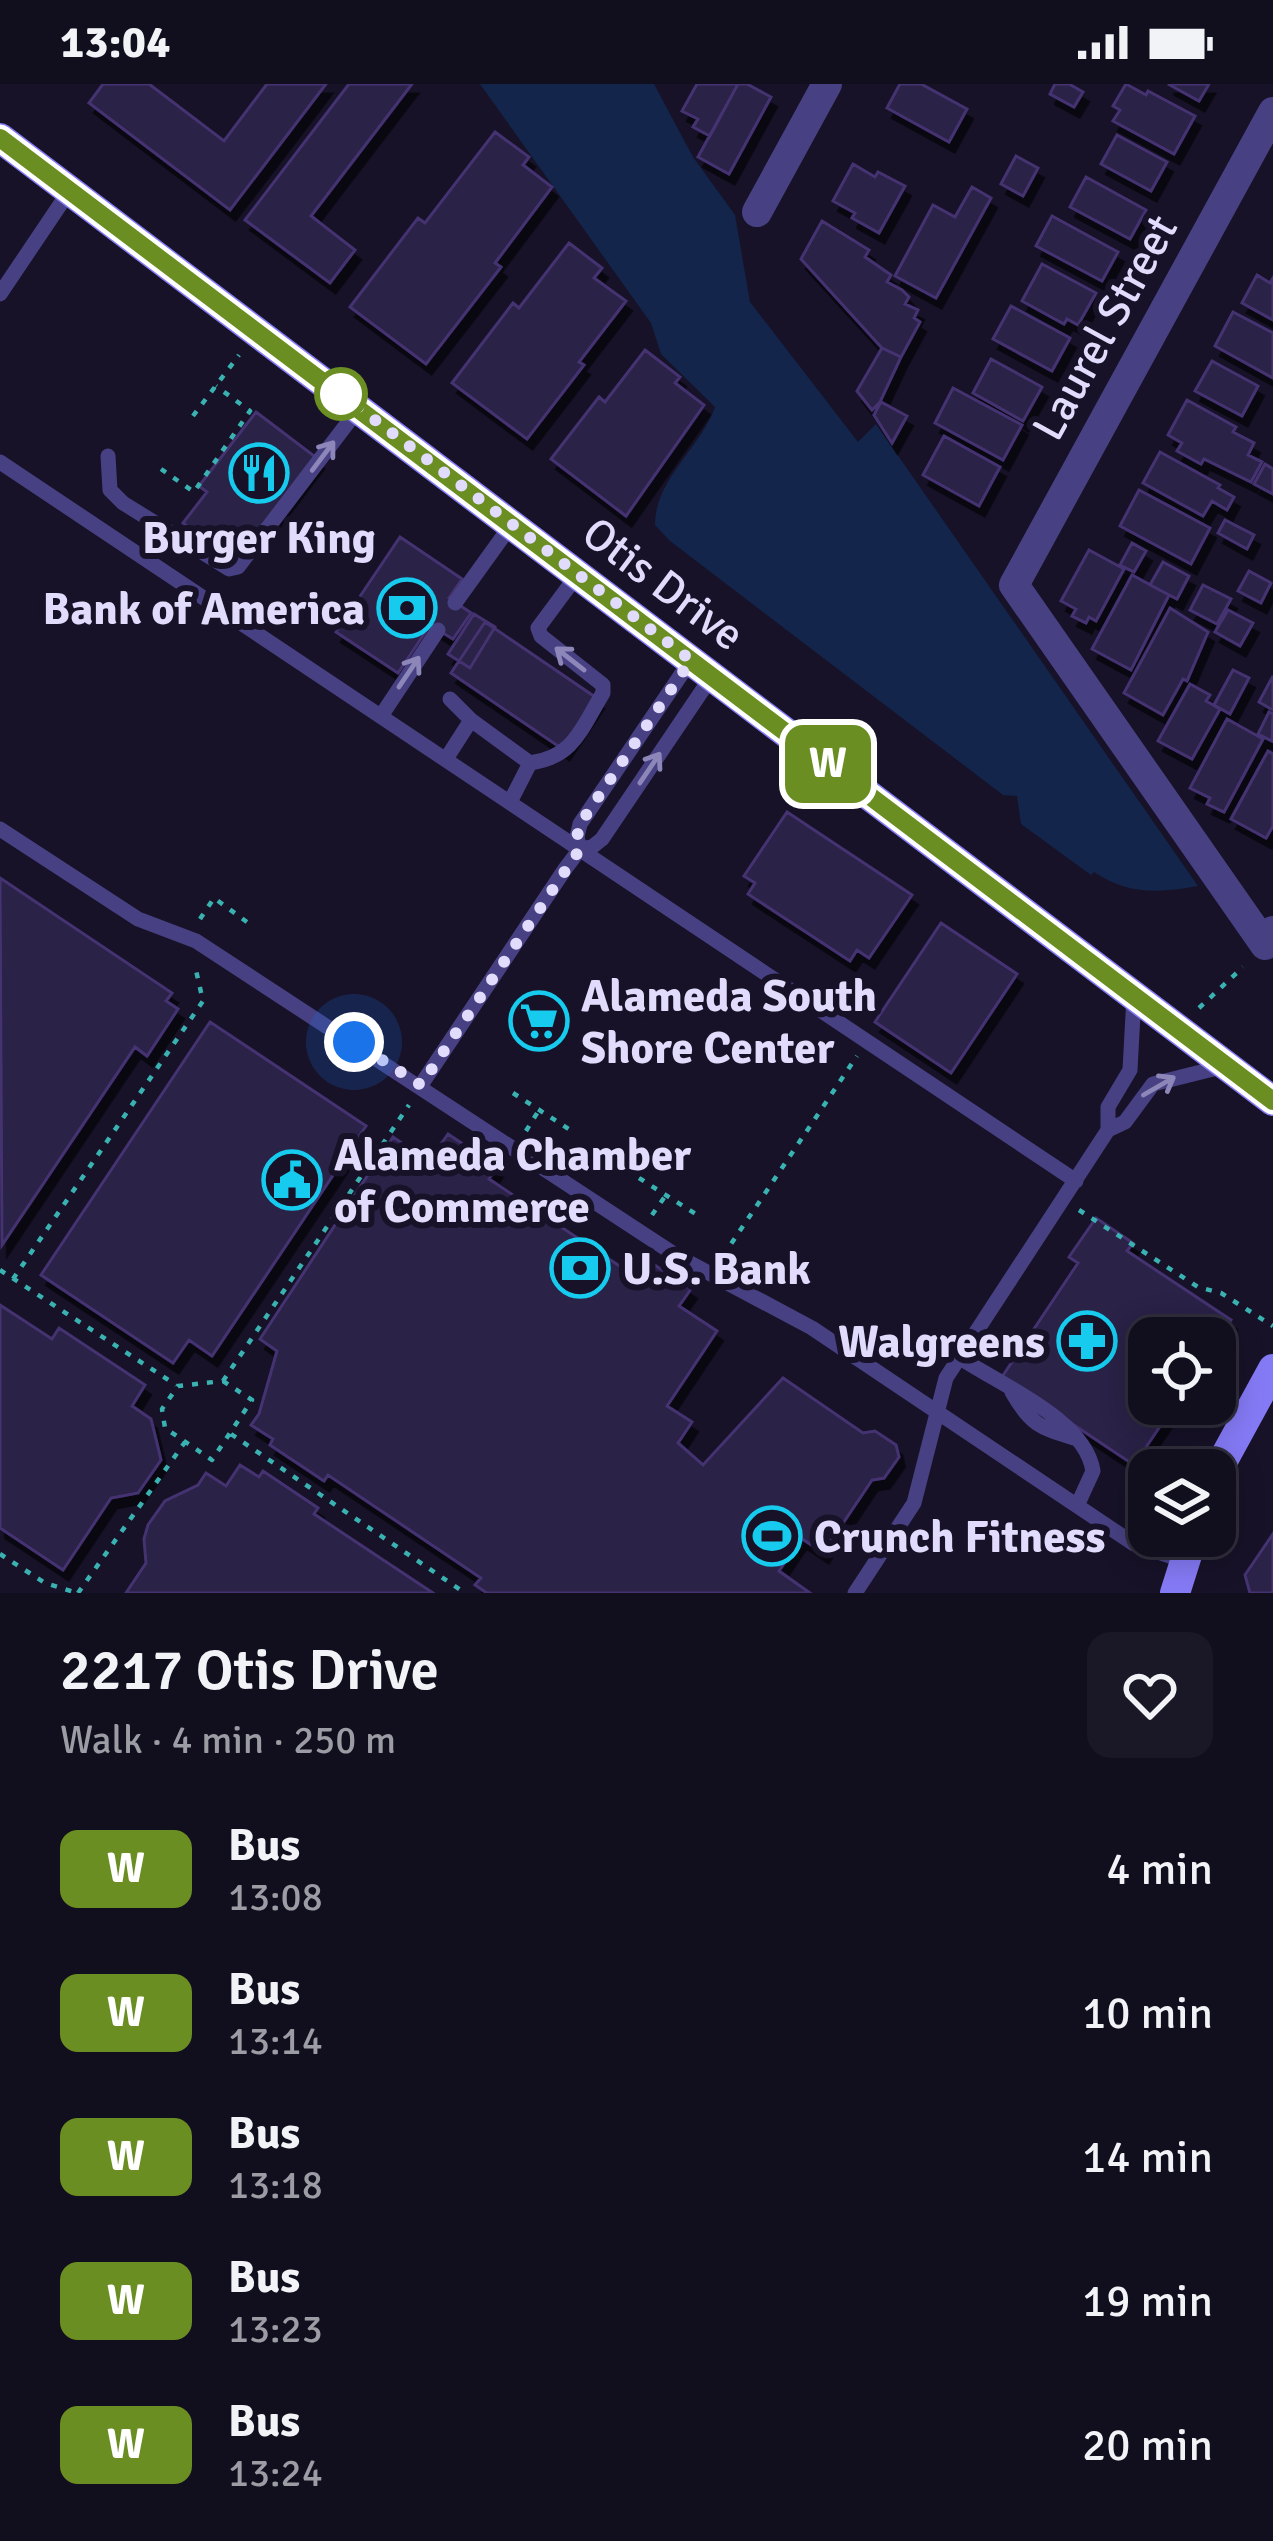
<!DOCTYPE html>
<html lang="en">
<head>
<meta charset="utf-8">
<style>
  :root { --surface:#110e1e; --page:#1a1727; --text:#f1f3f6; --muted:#9c9ca4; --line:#302e3c }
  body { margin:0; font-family:Signika,sans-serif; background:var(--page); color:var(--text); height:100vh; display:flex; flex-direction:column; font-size:45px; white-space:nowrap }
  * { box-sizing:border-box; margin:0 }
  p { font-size:39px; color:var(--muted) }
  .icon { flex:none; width:66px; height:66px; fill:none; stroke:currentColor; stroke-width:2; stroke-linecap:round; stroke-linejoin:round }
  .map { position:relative; height:1509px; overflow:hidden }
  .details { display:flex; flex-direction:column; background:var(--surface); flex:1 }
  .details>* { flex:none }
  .badge { padding:0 24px; border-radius:18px; font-size:42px; line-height:78px }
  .fabs { position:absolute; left:1128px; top:1233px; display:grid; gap:24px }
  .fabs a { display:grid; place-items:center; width:108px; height:108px; border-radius:24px; background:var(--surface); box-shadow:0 6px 30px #0003,0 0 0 3px var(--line); font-size:60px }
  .you { position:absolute; width:60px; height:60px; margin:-30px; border:9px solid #fff; border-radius:50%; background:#1a73e8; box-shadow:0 0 0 18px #1a73e833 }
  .map>.badge { position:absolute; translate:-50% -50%; box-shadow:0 0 0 6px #fff }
  .round { display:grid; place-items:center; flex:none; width:126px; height:126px; border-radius:24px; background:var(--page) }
  .headline { display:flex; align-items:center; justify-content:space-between; height:204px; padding:0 60px }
  h1 { font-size:57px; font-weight:600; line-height:90px }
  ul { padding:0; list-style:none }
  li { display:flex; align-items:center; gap:36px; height:144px; padding:0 60px }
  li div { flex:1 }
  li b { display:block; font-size:45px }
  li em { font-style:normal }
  li .badge { min-width:132px; font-weight:700; text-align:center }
  .status { display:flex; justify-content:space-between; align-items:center; height:84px; padding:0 60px; background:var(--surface); direction:ltr }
  .status svg { height:33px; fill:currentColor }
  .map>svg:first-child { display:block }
  .water { fill:#13254b }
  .building { fill:#2a2047; stroke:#443371; stroke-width:3; filter:url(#shadow) }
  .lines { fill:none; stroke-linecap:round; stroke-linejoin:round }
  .path { stroke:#3ab2b2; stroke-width:4.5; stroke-dasharray:6 9; stroke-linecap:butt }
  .lane { stroke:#474183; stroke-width:15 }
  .street { stroke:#474183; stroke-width:30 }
  .secondary { stroke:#857af5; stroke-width:30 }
  .oneway { stroke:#8c86b9 }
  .line-casing { stroke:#fff; stroke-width:27 }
  .line { stroke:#6b8e23; stroke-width:18 }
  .walk { stroke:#e1dbfc; stroke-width:12; stroke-dasharray:0 21.6 }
  .stop-dot { fill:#fff; stroke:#6b8e23; stroke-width:6 }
  .labels { text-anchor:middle; stroke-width:12; stroke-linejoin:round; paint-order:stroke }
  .street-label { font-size:45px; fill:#e1dbfc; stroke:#171228 }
  .poi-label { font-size:45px; font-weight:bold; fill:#e1dbfc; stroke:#171228; text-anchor:start }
</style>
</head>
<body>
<div class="status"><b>13:04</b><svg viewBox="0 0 49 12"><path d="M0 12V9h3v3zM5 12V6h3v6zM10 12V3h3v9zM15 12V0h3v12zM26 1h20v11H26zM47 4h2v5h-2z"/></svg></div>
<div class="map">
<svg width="1273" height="1509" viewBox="0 0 1273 1509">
  <defs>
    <filter id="shadow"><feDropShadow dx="5.5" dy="10" stdDeviation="0" flood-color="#0009"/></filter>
  </defs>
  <rect width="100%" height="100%" fill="#171228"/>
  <path class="water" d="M480 0H654L693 73 735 131 750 218 858 358 876 340 1198 802C1158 809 1128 811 1094 788L1091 791 1021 740 1017 712 1003 711 670 457 655 441C655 395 700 365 715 323L661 270 651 239Z"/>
  <path class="building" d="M103 0H149L224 57 267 0H326L230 126 89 19Z
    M349 0H412L311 132 355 166 330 199 245 136Z
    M697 0H738L710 52 693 43 698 35 682 27Z
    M738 0H747L771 13 729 90 698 73Z
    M900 0H921L967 25 949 58 887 24Z
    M1055 0H1069L1083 8 1074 23 1050 10Z
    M1126 0 1146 11 1148 7 1195 32 1174 70 1113 37 1120 26 1113 22Z
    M1168 0H1209L1199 17Z
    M495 48 529 73 523 81 552 103 495 179 501 183 426 280 350 223 418 134 425 139Z
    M1117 51 1167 78 1151 107 1101 80Z
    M1016 72 1038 84 1023 112 1001 100Z
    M853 80 875 93 878 88 905 102 879 149 852 134 855 129 833 117Z
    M1086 93 1146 126 1130 155 1070 123Z
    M972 103 991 114 936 214 895 192 933 121 955 133Z
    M1052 132 1118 168 1102 197 1036 162Z
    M822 137 869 166 865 173 891 191 887 198 902 206 909 213 905 220 918 226 914 234 920 238 901 273 882 264 801 175Z
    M569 159 602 184 594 194 626 217 579 278 584 281 527 355 452 299 513 219 519 224Z
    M1042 180 1096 209 1078 241 1067 235 1064 240 1022 217Z
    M1257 191 1270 199 1273 194V236L1242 219Z
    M1011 222 1070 254 1052 287 993 255Z
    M1233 228 1273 249V294L1215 262Z
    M882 264 901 273 880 318 872 326 857 307Z
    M645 266 680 293 675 299 704 321 626 432 551 375 599 313 605 318Z
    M991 275 1042 303 1023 337 973 309Z
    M1212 277 1258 302 1242 332 1195 307Z
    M953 304 1022 341 1003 376 935 339Z
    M1187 316 1236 343 1233 348 1254 359 1248 371 1262 378 1251 398 1204 375 1201 380 1177 367 1182 359 1168 351Z
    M881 318 907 332 892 359 874 331Z
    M256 328 318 375 261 450 251 443 228 473 183 439 207 408 199 402Z
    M944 352 1000 383 979 422 923 391Z
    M1160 368 1220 401 1218 404 1234 413 1227 426 1212 417 1203 432 1143 399Z
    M1265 380 1273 385V410L1254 400Z
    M1139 406 1210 444 1191 480 1120 442Z
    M1225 436 1254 451 1247 465 1218 449Z
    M400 453 462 495 449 514 471 529 453 555 430 541 398 589 336 548Z
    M1132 459 1146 467 1134 488 1120 481Z
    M1089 466 1124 485 1096 537 1089 533 1086 539 1072 532 1076 525 1061 517Z
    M1163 478 1189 492 1177 515 1150 501Z
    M1249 487 1271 499 1261 519 1238 507Z
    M1132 491 1169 511 1131 586 1092 565Z
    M1203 501 1231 515 1217 540 1190 526Z
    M1170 524 1208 548 1187 597 1183 595 1163 631 1124 609Z
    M1228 526 1253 539 1240 562 1215 548Z
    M474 530 495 543 470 584 448 570Z
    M485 538 598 615 564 666 451 589Z
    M1233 586 1249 594 1230 630 1214 621Z
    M1273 592V626L1259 618Z
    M1190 600 1210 611 1206 617 1220 625 1192 675 1158 657Z
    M1269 628 1273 630 1272 657 1258 650Z
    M1227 635 1263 655 1224 728 1207 720 1210 714 1190 704Z
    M1268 667 1273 670V742L1266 754 1231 735Z
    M787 728 912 811 869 874 857 866 850 877 748 810 755 799 744 792Z
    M0 794 172 909 166 917 178 925 147 972 135 963 2 1161Z
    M941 839 1017 890 951 989 875 938Z
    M210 938 366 1042 212 1272 189 1256 173 1279 41 1191Z
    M448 1050 497 1083 489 1095 624 1185 635 1168 691 1205 679 1222 717 1247 667 1322 692 1338 678 1359 703 1381 783 1294 863 1349 875 1347 896 1361 899 1373 884 1394 872 1396 823 1469 801 1454 779 1487 810 1509H487L475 1501 481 1494 328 1391 324 1397 270 1361 273 1355 251 1341 259 1330 277 1267 260 1255 393 1053 429 1077Z
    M1096 1134 1133 1159 1127 1167 1231 1236 1215 1260V1254H1149V1320H1175L1134 1381 1002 1293 1078 1179 1069 1173Z
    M0 1221 52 1255 59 1244 145 1301 132 1322 151 1335 161 1376 138 1409 111 1414 63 1486 0 1444Z
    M240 1381 259 1393 263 1387 318 1424 314 1430 433 1509H126L146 1479 144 1455 148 1441 165 1417 198 1401 206 1389 226 1402Z
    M1273 1450V1509H1250L1245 1491Z"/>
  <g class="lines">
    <path class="path" d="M193 332 239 271
      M161 385 194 408 250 327 216 302
      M200 835 214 814 247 838
      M1199 924 1243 883
      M513 1009 575 1049
      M526 1047 539 1026
      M639 1094 702 1134
      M1079 1126 1198 1203 1221 1209 1273 1242
      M652 1131 666 1111
      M723 1172 857 972
      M0 1186 176 1301
      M13 1195 203 917 195 882
      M223 1297 409 1021
      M223 1297 252 1316 212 1376 165 1344 162 1325 178 1302Z
      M231 1350 465 1509
      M0 1470 45 1499 77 1509
      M78 1509 185 1358"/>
    <path class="lane" d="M0 210 70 106
      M108 372 110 406 123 419 229 485 238 483 359 324
      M0 378 1076 1097
      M455 519 512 440
      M450 615 471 636 530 679C574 673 581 645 603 609V601L541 552 538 544 578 490
      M381 632 438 546
      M446 675 471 636
      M510 718 530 679
      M0 745 138 835 196 857 677 1172 812 1244 1134 1460 1184 1477
      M580 765 577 753 580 740 691 576
      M421 1001 565 785 580 765 592 763 602 755 712 592
      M1108 1046 1125 1038 1153 1000 1225 982
      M959 1273C1000 1301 1085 1335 1093 1387L1077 1422
      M1012 1308C1030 1340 1040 1344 1074 1354
      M855 1509 914 1419 946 1294 1108 1046V1023L1130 986 1134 912"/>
    <path class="street" d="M1273 28 1014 501 1265 861 1273 847
      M757 128 827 0"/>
    <path class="secondary" d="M0 54 1273 1017
      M1215 1391 1273 1285
      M1175 1509 1193 1452"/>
  </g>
  <defs><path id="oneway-shaft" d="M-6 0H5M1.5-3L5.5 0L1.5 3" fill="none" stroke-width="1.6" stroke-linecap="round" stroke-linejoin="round" transform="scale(3)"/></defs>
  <g class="oneway">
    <use href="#oneway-shaft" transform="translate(323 372) rotate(-53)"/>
    <use href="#oneway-shaft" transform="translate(570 575) rotate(-142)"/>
    <use href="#oneway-shaft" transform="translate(409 588) rotate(-56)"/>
    <use href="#oneway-shaft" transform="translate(650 684) rotate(-56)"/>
    <use href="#oneway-shaft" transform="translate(1159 1002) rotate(-30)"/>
  </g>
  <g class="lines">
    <g class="line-casing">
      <path id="line" d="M0 54 1273 1017"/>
    </g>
    <use href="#line" class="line"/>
    <path class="walk" d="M341 310 691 576 580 740 577 753 580 765 421 1001 354 958"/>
  </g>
  <defs>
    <g id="restaurant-ring" transform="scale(3)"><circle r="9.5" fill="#171228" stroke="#16cbed" stroke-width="1.5"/><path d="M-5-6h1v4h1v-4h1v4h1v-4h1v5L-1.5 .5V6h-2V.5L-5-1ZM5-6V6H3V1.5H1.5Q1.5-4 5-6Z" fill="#16cbed"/></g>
    <g id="bank-ring" transform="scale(3)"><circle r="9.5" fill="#171228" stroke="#16cbed" stroke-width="1.5"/><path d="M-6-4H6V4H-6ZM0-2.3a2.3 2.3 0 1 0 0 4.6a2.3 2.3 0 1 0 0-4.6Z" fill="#16cbed"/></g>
    <g id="supermarket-ring" transform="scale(3)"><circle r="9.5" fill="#171228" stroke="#16cbed" stroke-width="1.5"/><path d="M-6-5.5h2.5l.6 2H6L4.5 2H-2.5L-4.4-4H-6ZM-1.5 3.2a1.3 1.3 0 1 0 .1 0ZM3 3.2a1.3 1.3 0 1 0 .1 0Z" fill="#16cbed"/></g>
    <g id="civic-ring" transform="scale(3)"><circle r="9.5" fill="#171228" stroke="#16cbed" stroke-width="1.5"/><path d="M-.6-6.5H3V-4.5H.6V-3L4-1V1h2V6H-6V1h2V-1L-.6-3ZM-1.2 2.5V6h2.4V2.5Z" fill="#16cbed"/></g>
    <g id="pharmacy-ring" transform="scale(3)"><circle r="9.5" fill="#171228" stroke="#16cbed" stroke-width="1.5"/><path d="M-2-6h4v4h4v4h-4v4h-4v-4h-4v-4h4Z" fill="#16cbed"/></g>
    <g id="stadium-ring" transform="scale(3)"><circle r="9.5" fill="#171228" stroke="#16cbed" stroke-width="1.5"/><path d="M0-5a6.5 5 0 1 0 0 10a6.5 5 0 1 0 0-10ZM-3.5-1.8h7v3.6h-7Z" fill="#16cbed"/></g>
  </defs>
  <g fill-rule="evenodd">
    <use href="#restaurant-ring" x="259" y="389"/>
    <use href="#bank-ring" x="407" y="524"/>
    <use href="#supermarket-ring" x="539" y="937"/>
    <use href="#civic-ring" x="292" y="1096"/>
    <use href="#bank-ring" x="580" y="1184"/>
    <use href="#pharmacy-ring" x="1087" y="1257"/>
    <use href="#stadium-ring" x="772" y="1452"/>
  </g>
  <circle class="stop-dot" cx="341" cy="310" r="24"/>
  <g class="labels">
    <g class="street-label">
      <text transform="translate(1104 243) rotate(-61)" y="16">Laurel Street</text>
      <text transform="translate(664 499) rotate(37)" y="16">Otis Drive</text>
    </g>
    <g class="poi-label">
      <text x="259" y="469" text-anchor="middle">Burger King</text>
      <text x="365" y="540" text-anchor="end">Bank of America</text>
      <text x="581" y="927">Alameda South<tspan x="581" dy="52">Shore Center</tspan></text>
      <text x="334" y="1086">Alameda Chamber<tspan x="334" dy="52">of Commerce</tspan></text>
      <text x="622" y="1200">U.S. Bank</text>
      <text x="1045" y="1273" text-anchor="end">Walgreens</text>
      <text x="814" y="1468">Crunch Fitness</text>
    </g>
  </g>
</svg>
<div class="fabs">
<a><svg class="icon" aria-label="locate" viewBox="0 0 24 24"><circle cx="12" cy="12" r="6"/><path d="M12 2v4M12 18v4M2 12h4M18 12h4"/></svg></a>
<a><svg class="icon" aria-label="layers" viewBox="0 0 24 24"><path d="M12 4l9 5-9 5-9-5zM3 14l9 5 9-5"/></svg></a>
</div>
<div class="you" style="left:354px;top:958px"></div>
<b class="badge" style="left:828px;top:680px;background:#6b8e23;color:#fff">W</b>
</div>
<section class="details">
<div class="headline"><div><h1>2217 Otis Drive</h1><p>Walk · 4 min · 250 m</p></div><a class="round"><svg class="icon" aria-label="heart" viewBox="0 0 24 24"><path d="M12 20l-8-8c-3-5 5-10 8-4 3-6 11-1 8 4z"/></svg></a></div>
<ul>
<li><span class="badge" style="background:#6b8e23;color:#fff">W</span><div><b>Bus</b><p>13:08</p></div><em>4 min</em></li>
<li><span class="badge" style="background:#6b8e23;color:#fff">W</span><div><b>Bus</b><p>13:14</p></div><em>10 min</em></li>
<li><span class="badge" style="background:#6b8e23;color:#fff">W</span><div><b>Bus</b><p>13:18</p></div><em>14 min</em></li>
<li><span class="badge" style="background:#6b8e23;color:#fff">W</span><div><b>Bus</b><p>13:23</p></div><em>19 min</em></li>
<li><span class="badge" style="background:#6b8e23;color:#fff">W</span><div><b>Bus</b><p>13:24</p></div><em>20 min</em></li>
</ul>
</section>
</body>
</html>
